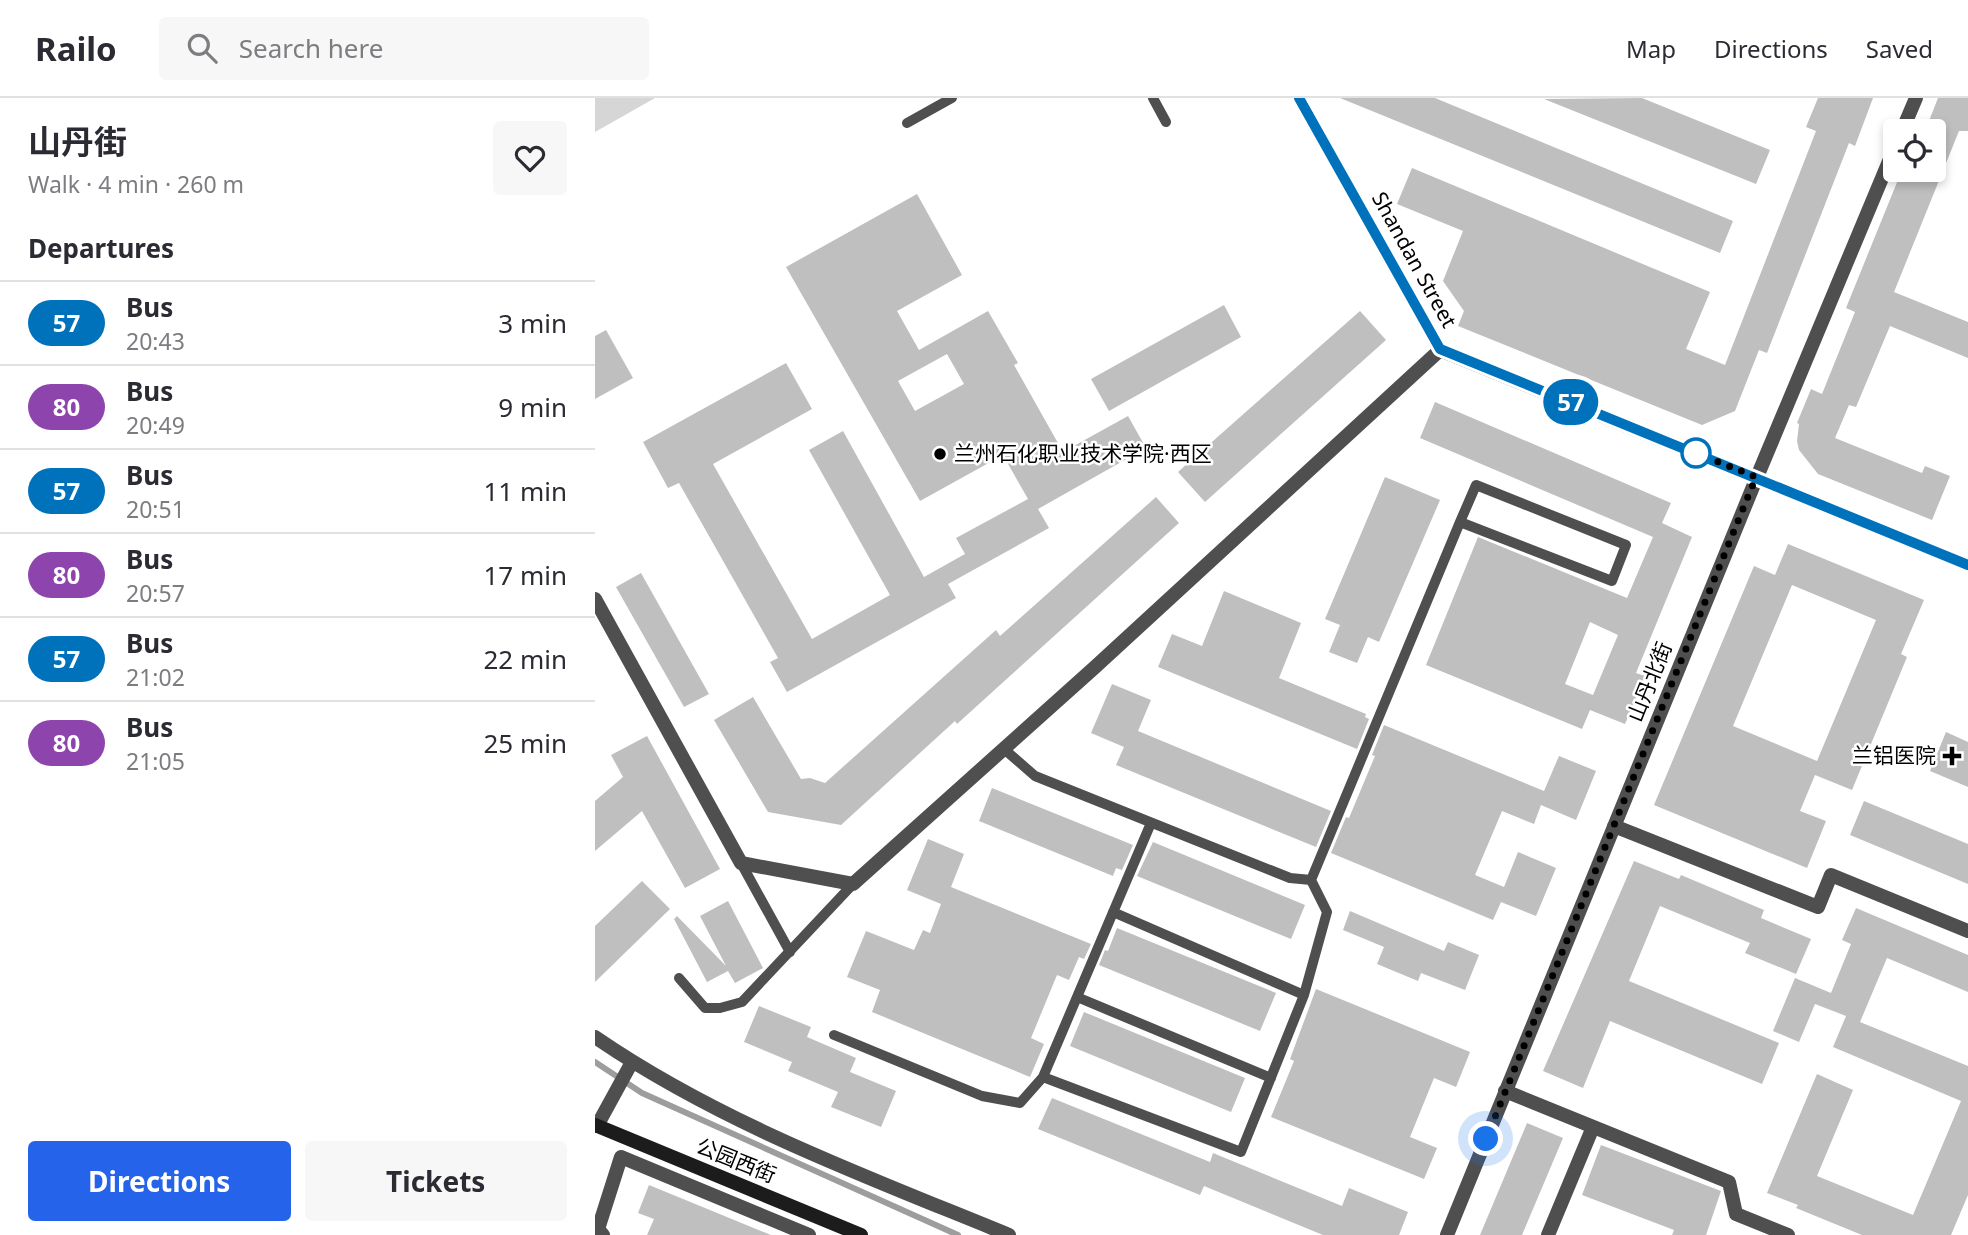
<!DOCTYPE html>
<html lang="en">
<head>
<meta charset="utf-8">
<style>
  :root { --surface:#fff; --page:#f7f7f7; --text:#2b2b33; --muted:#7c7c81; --line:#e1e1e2; --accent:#2563eb }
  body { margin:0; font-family:"Noto Sans","Noto Sans SC",sans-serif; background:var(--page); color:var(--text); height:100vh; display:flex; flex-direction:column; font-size:26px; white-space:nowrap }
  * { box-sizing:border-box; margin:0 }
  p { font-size:23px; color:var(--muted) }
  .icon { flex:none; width:38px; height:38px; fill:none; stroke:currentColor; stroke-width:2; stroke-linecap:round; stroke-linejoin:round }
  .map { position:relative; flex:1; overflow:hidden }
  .drawer { display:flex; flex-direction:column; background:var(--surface); width:595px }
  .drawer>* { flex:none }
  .badge { padding:0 14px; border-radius:23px; font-size:24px; line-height:46px }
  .controls { position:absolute; left:1288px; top:21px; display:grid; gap:14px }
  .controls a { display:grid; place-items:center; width:63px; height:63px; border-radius:7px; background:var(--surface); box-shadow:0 4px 10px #0003; font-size:35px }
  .you { position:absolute; width:35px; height:35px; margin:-18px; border:5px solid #fff; border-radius:50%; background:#1a73e8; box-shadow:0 0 0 10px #1a73e833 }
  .map>.badge { position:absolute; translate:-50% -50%; box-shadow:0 0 0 4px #fff }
  h2 { padding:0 28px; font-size:26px; line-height:63px }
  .round { display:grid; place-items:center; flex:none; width:74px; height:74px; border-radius:7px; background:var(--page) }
  .summary { display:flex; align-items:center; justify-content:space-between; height:119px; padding:0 28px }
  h1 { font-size:33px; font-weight:700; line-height:52px }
  .button { display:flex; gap:14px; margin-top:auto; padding:14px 28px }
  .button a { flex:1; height:80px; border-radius:7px; background:var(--accent); color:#fff; font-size:28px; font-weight:700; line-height:80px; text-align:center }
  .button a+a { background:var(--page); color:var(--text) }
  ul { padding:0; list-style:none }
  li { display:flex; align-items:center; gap:21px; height:84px; padding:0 28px; border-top:2px solid var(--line) }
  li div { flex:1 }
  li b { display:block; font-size:26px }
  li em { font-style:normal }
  li .badge { min-width:77px; font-weight:700; text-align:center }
  header { display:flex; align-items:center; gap:42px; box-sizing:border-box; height:98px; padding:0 35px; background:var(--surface); border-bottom:2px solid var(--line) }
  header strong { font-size:33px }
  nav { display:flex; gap:38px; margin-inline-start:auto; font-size:24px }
  .search { width:490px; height:63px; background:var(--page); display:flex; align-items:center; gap:18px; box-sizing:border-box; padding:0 24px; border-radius:7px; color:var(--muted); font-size:26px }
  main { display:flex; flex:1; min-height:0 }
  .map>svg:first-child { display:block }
  .green { fill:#d6d6d6 }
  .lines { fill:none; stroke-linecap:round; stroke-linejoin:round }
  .stream { stroke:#9d9d9d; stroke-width:6 }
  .building { fill:#bfbfbf; fill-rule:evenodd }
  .lane { stroke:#4f4f4f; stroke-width:10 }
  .street { stroke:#4f4f4f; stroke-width:14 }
  .secondary { stroke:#1c1c1c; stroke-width:14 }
  .line-casing { stroke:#fff; stroke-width:16 }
  .line { stroke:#0072bc; stroke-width:10 }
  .walk { stroke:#000; stroke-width:7; stroke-dasharray:0 12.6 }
  .stop-dot { fill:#fff; stroke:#0072bc; stroke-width:3.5 }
  .poi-dot { fill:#000; stroke:#fff; stroke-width:2.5 }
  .labels { text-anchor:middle; stroke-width:5; stroke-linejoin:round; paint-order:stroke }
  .street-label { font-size:21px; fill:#000; stroke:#fff }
  .poi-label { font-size:21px; fill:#000; stroke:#fff; text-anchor:start }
</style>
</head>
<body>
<header>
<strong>Railo</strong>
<div class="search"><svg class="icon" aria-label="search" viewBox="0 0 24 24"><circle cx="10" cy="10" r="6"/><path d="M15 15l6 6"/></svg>Search here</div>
<nav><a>Map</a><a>Directions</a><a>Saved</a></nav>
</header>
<main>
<section class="drawer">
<div class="summary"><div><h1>山丹街</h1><p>Walk · 4 min · 260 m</p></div><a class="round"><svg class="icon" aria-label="heart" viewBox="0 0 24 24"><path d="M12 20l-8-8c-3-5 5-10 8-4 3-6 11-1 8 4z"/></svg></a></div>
<h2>Departures</h2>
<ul>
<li><span class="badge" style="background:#0072bc;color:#fff">57</span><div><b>Bus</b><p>20:43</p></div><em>3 min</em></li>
<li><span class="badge" style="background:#8e44ad;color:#fff">80</span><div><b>Bus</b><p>20:49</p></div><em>9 min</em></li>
<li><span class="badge" style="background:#0072bc;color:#fff">57</span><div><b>Bus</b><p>20:51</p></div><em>11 min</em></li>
<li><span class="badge" style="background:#8e44ad;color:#fff">80</span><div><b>Bus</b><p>20:57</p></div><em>17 min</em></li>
<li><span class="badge" style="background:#0072bc;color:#fff">57</span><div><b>Bus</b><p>21:02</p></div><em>22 min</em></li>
<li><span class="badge" style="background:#8e44ad;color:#fff">80</span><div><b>Bus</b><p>21:05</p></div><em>25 min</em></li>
</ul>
<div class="button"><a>Directions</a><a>Tickets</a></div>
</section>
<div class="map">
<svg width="1373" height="1137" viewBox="0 0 1373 1137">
  <rect width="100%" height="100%" fill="#fff"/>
  <path class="green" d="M0 0H60L0 34Z"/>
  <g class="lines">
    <path class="stream" d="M0 964 47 995 363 1137"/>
  </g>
  <path class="building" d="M745 0H840L1138 123 1125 155Z
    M1047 0 1175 52 1161 86 949 1Z
    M1223 0H1278L1260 48 1254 45 1172 255 1164 252 1140 313 1107 327 863 228 869 213 848 183 868 133 802 106 817 70 1115 194 1091 251 1130 267 1221 33 1211 29Z
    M1343 0H1373V33H1364L1299 194 1373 224V260L1295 228 1261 309 1254 307 1240 340 1327 375 1330 368 1355 378 1337 422 1223 376 1204 352 1202 343 1204 326 1202 325 1216 291 1227 296 1260 214 1251 210 1307 72H1339V33H1330Z
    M322 96 367 177 302 213 324 252 393 213 423 265 419 267 468 354 533 318 551 350 443 411 454 430 353 486 361 500 192 594 175 564 183 560 84 385 73 390 48 344 191 265 217 311 118 366 217 541 295 497 214 352 248 333 329 479 370 456 361 440 433 401 408 357 325 403 191 169ZM352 256 369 286 320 313 303 283Z
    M629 207 646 239 514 313 496 281Z
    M765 213 791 242 610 404 583 374Z
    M11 232 38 280 0 301V238Z
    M840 304 1076 405 1067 425 1097 439 1041 575 1050 578 1030 626 995 612 987 631 831 567 883 439 1032 500 1058 439 825 340ZM995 524 1023 537 998 597 970 586Z
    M790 379 845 402 784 544 773 539 762 565 734 554 745 527 730 521Z
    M561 399 584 425 362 626 360 623 246 727 173 714 119 622 158 599 206 681 215 680 230 685 401 532 405 538Z
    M1193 446 1329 502 1306 556 1312 559 1257 692 1220 677 1205 713 1231 723 1212 770 1059 707 1159 468 1180 477ZM1197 487 1281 522 1222 663 1138 628Z
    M46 475 114 596 89 609 21 489Z
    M629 493 706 525 684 580 771 616 770 619 774 621 762 651 563 569 577 536 607 548Z
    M517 586 556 602 543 633 736 713 721 749 521 667 529 649 496 635Z
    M789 627 949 693 964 658 1001 673 981 722 946 707 939 726 907 713 880 777 909 789 923 754 961 770 941 818 906 804 898 822 736 755 751 719 754 720 780 658 777 657Z
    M1351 634 1373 644V689L1335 673Z
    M52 638 125 771 90 790 47 713 0 753V703L28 679 16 657Z
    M397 690 538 747 527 772 521 770 518 778 384 723Z
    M1269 703 1373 746V786L1255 737Z
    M333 741 369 756 356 789 496 846 489 861 484 859 474 882 462 877 436 940 449 946 435 979 277 914 285 892 252 879 271 833 319 852 328 832 335 835 346 806 312 792Z
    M558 744 710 807 696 841 542 778Z
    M1039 763 1084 781 1086 777 1169 812 1166 820 1216 841 1201 876 1150 855 1155 845 1065 808 1034 883 1184 945 1167 986 1015 923 988 990 948 973Z
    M47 783 75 811 0 884V828Z
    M133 803 168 870 140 885 133 873 112 884 79 821 82 818 131 868 105 818Z
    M1261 810 1373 857V894L1292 860 1265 924 1373 968V1097L1356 1137H1267L1201 1110 1203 1107 1172 1095 1222 976 1258 992 1222 1078 1318 1117 1366 1003 1238 949 1251 918 1220 906 1204 944 1178 933 1200 880 1236 895 1256 846 1247 842Z
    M755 813 849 853 853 844 884 857 870 892 826 875 823 883 782 866 789 849 748 832Z
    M522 830 681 895 665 933 504 867 510 852 513 853Z
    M721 891 875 954 861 989 839 980 815 1039 842 1050 829 1081 676 1019 699 963 695 961Z
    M164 908 216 929 212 939 261 960 255 974 301 993 286 1029 236 1009 243 994 193 973 197 964 149 944Z
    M489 914 650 980 636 1014 475 948Z
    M457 1000 615 1064 618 1055 747 1108 754 1090 813 1114 804 1137H728L609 1088 605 1097 443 1031Z
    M932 1025 968 1040 927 1137H885Z
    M1006 1047 1126 1093 1111 1137H1077L1079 1132 987 1097Z
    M54 1087 176 1137H52L59 1121 43 1115Z"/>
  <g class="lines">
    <path class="lane" d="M558 0 571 24
      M312 25 357 0
      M409 651 440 678 695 780 716 782
      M146 765 195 854
      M518 814 709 897
      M84 880 110 910H125L147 904 258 786
      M482 899 676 980
      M239 937 387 998 425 1005 448 979 556 725
      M448 979 646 1054 709 897 732 814 716 782 865 424 881 387 1031 447 1017 483 865 424"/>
    <path class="street" d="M1307 33 1321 0
      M0 501 146 765 258 786 499 570 845 252
      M1019 728 1223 809 1236 777 1373 833
      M0 939C127 1026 273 1079 414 1137
      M910 993 1134 1084 1141 1116 1193 1137
      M2 1028 37 964
      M8 1137 3 1131 26 1059 214 1137
      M852 1137 1162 379 1300 49
      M953 1137 998 1029"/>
    <path class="secondary" d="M704 0 845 252 1373 467
      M0 1027 266 1137"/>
  </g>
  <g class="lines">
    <g class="line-casing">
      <path id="line" d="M704 0 845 251 1373 467"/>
    </g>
    <use href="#line" class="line"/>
    <path class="walk" d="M891 1041 1161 379 1101 355"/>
  </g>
  <circle class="stop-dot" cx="1101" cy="355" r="14"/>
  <g class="poi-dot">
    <circle cx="345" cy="356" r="7"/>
    <path d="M1353.5 647.5h7v7h7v7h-7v7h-7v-7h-7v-7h7z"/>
  </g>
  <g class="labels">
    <g class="street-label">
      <text transform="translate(819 162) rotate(61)" y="7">Shandan Street</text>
      <text transform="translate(1055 584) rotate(-68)" y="7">山丹北街</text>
      <text transform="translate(141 1063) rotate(22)" y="7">公园西街</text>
    </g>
    <g class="poi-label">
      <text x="359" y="363">兰州石化职业技术学院·西区</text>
      <text x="1341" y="665" text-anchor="end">兰铝医院</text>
    </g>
  </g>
</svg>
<div class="controls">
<a><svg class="icon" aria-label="locate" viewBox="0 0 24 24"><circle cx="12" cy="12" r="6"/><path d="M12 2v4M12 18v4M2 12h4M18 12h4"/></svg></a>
</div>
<div class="you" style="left:891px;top:1041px"></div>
<b class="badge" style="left:976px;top:304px;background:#0072bc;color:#fff">57</b>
</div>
</main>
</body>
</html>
